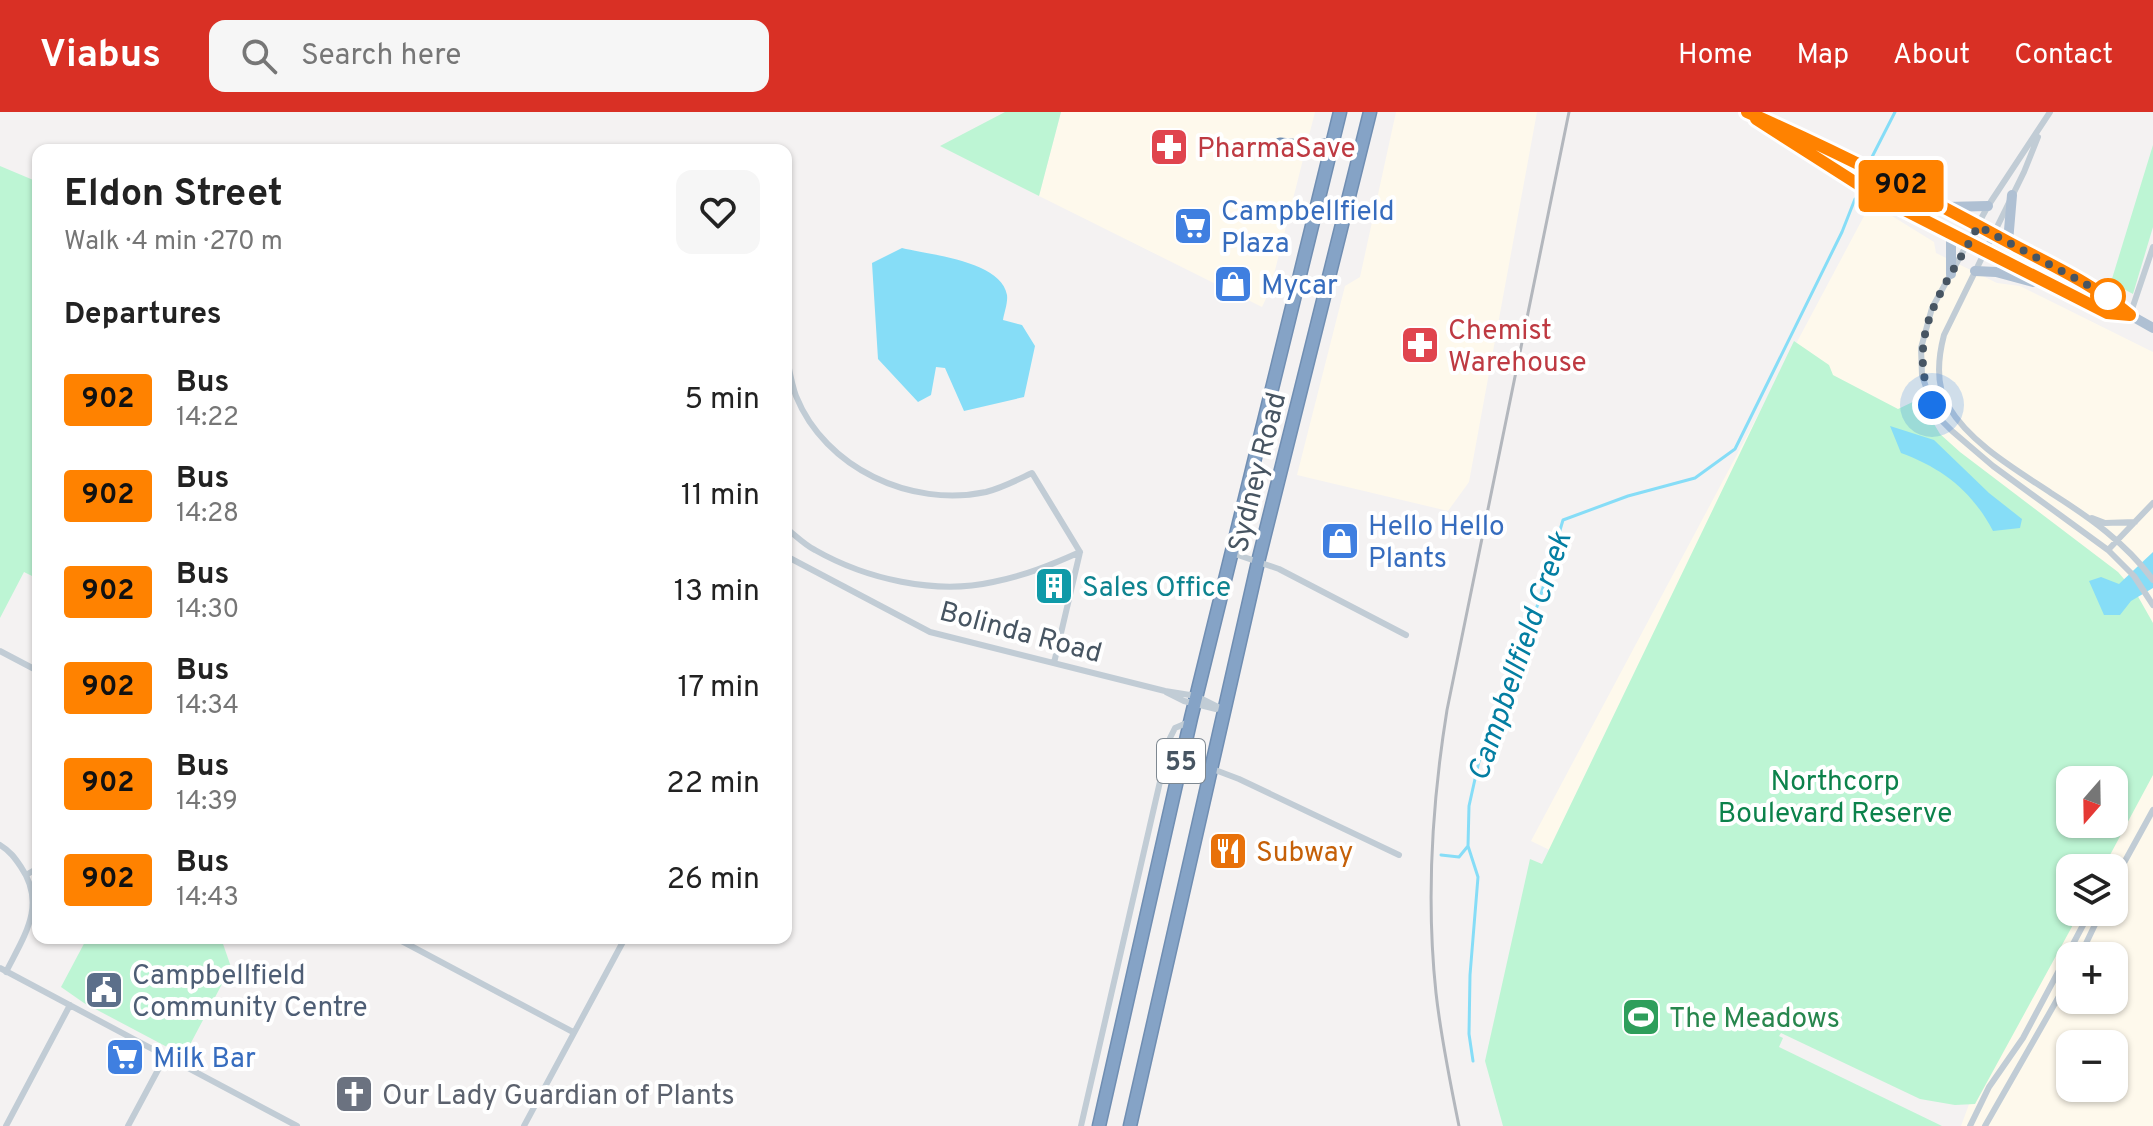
<!DOCTYPE html>
<html lang="en">
<head>
<meta charset="utf-8">
<style>
  :root { --surface:#fff; --page:#f6f6f6; --text:#222; --muted:#767676; --accent:#d93025 }
  body { margin:0; font-family:Overpass,sans-serif; background:var(--page); color:var(--text); height:100vh; display:flex; flex-direction:column; font-size:30px; white-space:nowrap }
  * { box-sizing:border-box; margin:0 }
  p { font-size:26px; color:var(--muted) }
  .icon { flex:none; width:44px; height:44px; fill:none; stroke:currentColor; stroke-width:2; stroke-linecap:round; stroke-linejoin:round }
  .map { position:relative; flex:1; overflow:hidden }
  .sheet { position:absolute; left:32px; top:32px; width:760px; height:800px; display:flex; flex-direction:column; background:var(--surface); border-radius:16px; box-shadow:0 2px 6px #0004 }
  .sheet>* { flex:none }
  .badge { padding:0 16px; border-radius:6px; font-size:28px; line-height:52px }
  .needle { width:52px; rotate:200deg }
  .buttons { position:absolute; left:2056px; top:654px; display:grid; gap:16px }
  .buttons a { display:grid; place-items:center; width:72px; height:72px; border-radius:16px; background:var(--surface); box-shadow:0 2px 6px #0004; font-size:40px }
  .you { position:absolute; width:40px; height:40px; margin:-20px; border:6px solid #fff; border-radius:50%; background:#1a73e8; box-shadow:0 0 0 12px #1a73e833 }
  .map>.badge { position:absolute; translate:-50% -50%; box-shadow:0 0 0 4px #fff }
  h2 { padding:0 32px; font-size:30px; line-height:72px }
  .round { display:grid; place-items:center; flex:none; width:84px; height:84px; border-radius:16px; background:var(--page) }
  .summary { display:flex; align-items:center; justify-content:space-between; height:136px; padding:0 32px }
  h1 { font-size:38px; font-weight:700; line-height:60px }
  ul { padding:0; list-style:none }
  li { display:flex; align-items:center; gap:24px; height:96px; padding:0 32px }
  li div { flex:1 }
  li b { display:block; font-size:30px }
  li em { font-style:normal }
  li .badge { min-width:88px; font-weight:700; text-align:center }
  header { display:flex; align-items:center; gap:48px; box-sizing:border-box; height:112px; padding:0 40px; background:var(--accent); color:#fff }
  header strong { font-size:38px }
  nav { display:flex; gap:44px; margin-inline-start:auto; font-size:28px }
  .search { width:560px; height:72px; background:var(--page); display:flex; align-items:center; gap:20px; box-sizing:border-box; padding:0 28px; border-radius:16px; color:var(--muted); font-size:30px }
  .map>svg:first-child { display:block }
  .commercial { fill:#fef9ec; fill-rule:evenodd }
  .green { fill:#bdf5d4; fill-rule:evenodd }
  .water { fill:#86ddf7 }
  .lines { fill:none; stroke-linecap:round; stroke-linejoin:round }
  .stream { stroke:#86ddf7; stroke-width:3 }
  .highway-casing { stroke:#708eb2; stroke-width:15 }
  .street { stroke:#c1ccd5; stroke-width:6 }
  .primary { stroke:#afc0d3; stroke-width:10 }
  .highway { stroke:#85a3c6; stroke-width:12 }
  .rail { stroke:#b3b7bd; stroke-width:3 }
  .line-casing { stroke:#fff; stroke-width:18 }
  .line { stroke:#ff8200; stroke-width:12 }
  .walk { stroke:#475562; stroke-width:8; stroke-dasharray:0 14.4 }
  .stop-dot { fill:#fff; stroke:#ff8200; stroke-width:4 }
  .labels { text-anchor:middle; stroke-width:8; stroke-linejoin:round; paint-order:stroke }
  .shield { fill:#fff; stroke:#7e8891; stroke-width:2 }
  .shield-label { font-size:26px; font-weight:bold; fill:#475562 }
  .health-label { font-size:28px; fill:#be3a42; stroke:#fff; text-anchor:start }
  .shop-label { font-size:28px; fill:#366cbe; stroke:#fff; text-anchor:start }
  .street-label { font-size:28px; fill:#475562; stroke:#fff }
  .culture-label { font-size:28px; fill:#0d838f; stroke:#fff; text-anchor:start }
  .park-label { font-size:28px; fill:#0c824b; stroke:#fff }
  .food-label { font-size:28px; fill:#c56008; stroke:#fff; text-anchor:start }
  .service-label { font-size:28px; fill:#4e5e75; stroke:#fff; text-anchor:start }
  .leisure-label { font-size:28px; fill:#27864d; stroke:#fff; text-anchor:start }
  .worship-label { font-size:28px; fill:#5b616d; stroke:#fff; text-anchor:start }
  .water-label { font-size:30px; font-style:italic; fill:#037ea2; stroke:#fff }
</style>
</head>
<body>
<header>
<strong>Viabus</strong>
<div class="search"><svg class="icon" aria-label="search" viewBox="0 0 24 24"><circle cx="10" cy="10" r="6"/><path d="M15 15l6 6"/></svg>Search here</div>
<nav><a>Home</a><a>Map</a><a>About</a><a>Contact</a></nav>
</header>
<div class="map">
<svg width="2153" height="1014" viewBox="0 0 2153 1014">
  <rect width="100%" height="100%" fill="#f4f2f2"/>
  <path class="commercial" d="M1061 0H1315L1270 178 1262 195 1039 84Z
    M1396 0H1537L1469 370 1448 399 1297 363 1345 174 1360 165Z
    M1871 91 1934 130 1936 141 1997 171 2020 174 2153 240V1014H1961L1985 949 1531 729ZM2070 668H2114V712H2070ZM2070 756H2114V800H2070ZM2070 844H2114V888H2070ZM2070 932H2114V976H2070Z"/>
  <path class="green" d="M1005 0H1061L1039 84 940 34Z
    M2153 33V115L2133 182 2111 170Z
    M0 54 38 70V467L24 460 0 506Z
    M1794 229 1829 253 1833 263 1898 297 1919 287 1940 322 1960 340 2118 460 2136 481 2153 511V663L2103 756H2070V800H2080L1975 992 1955 993 1920 987 1781 921 1779 924 1783 926 1779 935 1942 1014H1503L1485 949 1530 747 1542 752ZM2070 668H2114V712H2070Z
    M87 826H221L231 855 184 944 84 891 61 875Z"/>
  <path class="water" d="M902 136C931 143 1001 149 1007 183 1008 191 1004 201 1003 208L1022 213 1035 234 1024 285 964 299 945 256 936 255 931 283 918 290 878 247 872 151Z
    M1890 314 1934 328 1989 381 2022 407 2020 416 1993 419C1972 379 1942 356 1901 341Z
    M2153 440V476L2131 489 2120 503H2104L2089 469 2101 465 2119 472Z"/>
  <g class="lines">
    <path class="stream" d="M1872 45 1895 0
      M1441 743 1459 745 1468 734
      M1473 949 1469 922 1470 863 1478 765 1468 734 1469 694 1483 631 1501 594 1539 489 1563 408 1628 384 1695 366 1735 337 1842 120 1855 87"/>
    <g class="highway-casing">
      <path id="highway" d="M1280 33 1311 36 1332 33
        M1099 1014 1191 606 1340 0
        M1130 1014 1258 450 1370 0"/>
    </g>
    <path class="street" d="M2050 0 1988 94 1932 196 1921 236 1922 263 1932 293 1940 307 1952 319 1993 354 2108 438 2134 464 2153 493
      M2038 25 2024 60 1944 223C1938 246 1935 272 1948 294 1971 332 2015 357 2051 381 2089 405 2126 431 2153 468
      M2130 203 2153 135
      M786 242C789 255 791 271 796 284 825 356 911 396 986 380 1002 376 1017 368 1032 361L1080 440
      M2092 406 2105 411 2135 410
      M786 416C795 423 805 433 815 438 866 467 935 483 993 470 1024 464 1051 453 1080 440
      M2108 438 2153 391
      M1232 441 1279 457 1406 523
      M786 444 930 520 1165 579 1196 584 1224 598
      M0 539 38 559
      M1054 551 1080 440
      M1166 580 1184 589 1216 597
      M1210 656 1239 667 1399 743
      M0 733C10 739 15 746 21 755 47 793 24 824 6 860
      M26 763 38 756
      M2114 769 2153 698
      M396 826 573 920
      M2080 844 2101 800
      M0 856 297 1014
      M6 1014 70 893
      M128 1014 166 943
      M524 1014 625 826
      M1081 1014 1170 626 1175 616 1189 610
      M1970 1014 1989 975 2023 926 2090 800
      M1985 1014 2070 865"/>
    <path class="primary" d="M1746 0 1816 30 1993 121 2108 184 2130 203 2153 216
      M1765 13 1875 83 2107 201 2130 203
      M1946 95 1988 94
      M1951 121V162
      M2008 130 2012 83
      M1975 159 1996 160 2033 170"/>
    <use href="#highway" class="highway"/>
    <path class="rail" d="M1459 1014C1450 970 1441 926 1436 881 1426 787 1432 691 1447 598L1569 0"/>
  </g>
  <g class="lines">
    <g class="line-casing">
      <path id="line" d="M1747 0C1836 39 1924 84 2010 131 2051 153 2094 172 2130 203L2107 201 1875 83 1756 7"/>
    </g>
    <use href="#line" class="line"/>
    <path class="walk" d="M1932 293C1904 217 1945 178 1978 114L2108 184"/>
  </g>
  <defs>
    <g id="pharmacy-square" transform="scale(2)"><rect x="-9" y="-9" width="18" height="18" rx="4" fill="#e0444e" stroke="#fff"/><path d="M-2-6h4v4h4v4h-4v4h-4v-4h-4v-4h4Z" fill="#fff"/></g>
    <g id="supermarket-square" transform="scale(2)"><rect x="-9" y="-9" width="18" height="18" rx="4" fill="#3f7fe0" stroke="#fff"/><path d="M-6-5.5h2.5l.6 2H6L4.5 2H-2.5L-4.4-4H-6ZM-1.5 3.2a1.3 1.3 0 1 0 .1 0ZM3 3.2a1.3 1.3 0 1 0 .1 0Z" fill="#fff"/></g>
    <g id="shop-square" transform="scale(2)"><rect x="-9" y="-9" width="18" height="18" rx="4" fill="#3f7fe0" stroke="#fff"/><path d="M-5-2.5h2.3a2.7 3.5 0 0 1 5.4 0H5L5.5 6h-11ZM-1.5-2.5h3a1.5 2.3 0 0 0-3 0Z" fill="#fff"/></g>
    <g id="building-square" transform="scale(2)"><rect x="-9" y="-9" width="18" height="18" rx="4" fill="#0f9aa8" stroke="#fff"/><path d="M-4-6H4V6H1V3H-1V6H-4ZM-2.5-4.3h1.7v1.8h-1.7ZM.8-4.3h1.7v1.8H.8ZM-2.5-1h1.7V.8h-1.7ZM.8-1h1.7V.8H.8Z" fill="#fff"/></g>
    <g id="restaurant-square" transform="scale(2)"><rect x="-9" y="-9" width="18" height="18" rx="4" fill="#e8710a" stroke="#fff"/><path d="M-5-6h1v4h1v-4h1v4h1v-4h1v5L-1.5 .5V6h-2V.5L-5-1ZM5-6V6H3V1.5H1.5Q1.5-4 5-6Z" fill="#fff"/></g>
    <g id="civic-square" transform="scale(2)"><rect x="-9" y="-9" width="18" height="18" rx="4" fill="#5c6f8a" stroke="#fff"/><path d="M-.6-6.5H3V-4.5H.6V-3L4-1V1h2V6H-6V1h2V-1L-.6-3ZM-1.2 2.5V6h2.4V2.5Z" fill="#fff"/></g>
    <g id="stadium-square" transform="scale(2)"><rect x="-9" y="-9" width="18" height="18" rx="4" fill="#2e9e5b" stroke="#fff"/><path d="M0-5a6.5 5 0 1 0 0 10a6.5 5 0 1 0 0-10ZM-3.5-1.8h7v3.6h-7Z" fill="#fff"/></g>
    <g id="church-square" transform="scale(2)"><rect x="-9" y="-9" width="18" height="18" rx="4" fill="#6b7280" stroke="#fff"/><path d="M-1.2-6h2.4v3.5h3.3v2.4h-3.3V6h-2.4V-.1h-3.3v-2.4h3.3Z" fill="#fff"/></g>
  </defs>
  <g fill-rule="evenodd">
    <use href="#pharmacy-square" x="1169" y="35"/>
    <use href="#supermarket-square" x="1193" y="114"/>
    <use href="#shop-square" x="1233" y="172"/>
    <use href="#pharmacy-square" x="1420" y="233"/>
    <use href="#shop-square" x="1340" y="429"/>
    <use href="#building-square" x="1054" y="474"/>
    <use href="#restaurant-square" x="1228" y="739"/>
    <use href="#civic-square" x="104" y="878"/>
    <use href="#stadium-square" x="1641" y="905"/>
    <use href="#supermarket-square" x="125" y="945"/>
    <use href="#church-square" x="354" y="982"/>
  </g>
  <circle class="stop-dot" cx="2108" cy="184" r="16"/>
  <g class="labels">
    <rect class="shield" x="1157" y="627" width="48" height="44" rx="6"/>
    <g class="shield-label">
      <text x="1181" y="658">55</text>
    </g>
    <g class="health-label">
      <text x="1197" y="45">PharmaSave</text>
      <text x="1448" y="227">Chemist<tspan x="1448" dy="32">Warehouse</tspan></text>
    </g>
    <g class="shop-label">
      <text x="1221" y="108">Campbellfield<tspan x="1221" dy="32">Plaza</tspan></text>
      <text x="1261" y="182">Mycar</text>
      <text x="1368" y="423">Hello Hello<tspan x="1368" dy="32">Plants</tspan></text>
      <text x="153" y="955">Milk Bar</text>
    </g>
    <g class="street-label">
      <text transform="translate(1256 360) rotate(-76)" y="10">Sydney Road</text>
      <text transform="translate(1021 519) rotate(15)" y="10">Bolinda Road</text>
    </g>
    <g class="culture-label">
      <text x="1082" y="484">Sales Office</text>
    </g>
    <g class="park-label">
      <text x="1835" y="678">Northcorp<tspan x="1835" dy="32">Boulevard Reserve</tspan></text>
    </g>
    <g class="food-label">
      <text x="1256" y="749">Subway</text>
    </g>
    <g class="service-label">
      <text x="132" y="872">Campbellfield<tspan x="132" dy="32">Community Centre</tspan></text>
    </g>
    <g class="leisure-label">
      <text x="1669" y="915">The Meadows</text>
    </g>
    <g class="worship-label">
      <text x="382" y="992">Our Lady Guardian of Plants</text>
    </g>
    <g class="water-label">
      <text transform="translate(1519 544) rotate(-71)" y="10">Campbellfield Creek</text>
    </g>
  </g>
</svg>
<div class="buttons">
<a><svg class="needle" viewBox="-14 -14 28 28"><path d="M0-13l5 13h-10z" fill="#e53935"/><path d="M0 13l5-13h-10z" fill="#767676"/></svg></a>
<a><svg class="icon" aria-label="layers" viewBox="0 0 24 24"><path d="M12 4l9 5-9 5-9-5zM3 14l9 5 9-5"/></svg></a>
<a>+</a>
<a>−</a>
</div>
<div class="you" style="left:1932px;top:293px"></div>
<b class="badge" style="left:1901px;top:74px;background:#ff8200;color:#111">902</b>
<section class="sheet">
<div class="summary"><div><h1>Eldon Street</h1><p>Walk · 4 min · 270 m</p></div><a class="round"><svg class="icon" aria-label="heart" viewBox="0 0 24 24"><path d="M12 20l-8-8c-3-5 5-10 8-4 3-6 11-1 8 4z"/></svg></a></div>
<h2>Departures</h2>
<ul>
<li><span class="badge" style="background:#ff8200;color:#111">902</span><div><b>Bus</b><p>14:22</p></div><em>5 min</em></li>
<li><span class="badge" style="background:#ff8200;color:#111">902</span><div><b>Bus</b><p>14:28</p></div><em>11 min</em></li>
<li><span class="badge" style="background:#ff8200;color:#111">902</span><div><b>Bus</b><p>14:30</p></div><em>13 min</em></li>
<li><span class="badge" style="background:#ff8200;color:#111">902</span><div><b>Bus</b><p>14:34</p></div><em>17 min</em></li>
<li><span class="badge" style="background:#ff8200;color:#111">902</span><div><b>Bus</b><p>14:39</p></div><em>22 min</em></li>
<li><span class="badge" style="background:#ff8200;color:#111">902</span><div><b>Bus</b><p>14:43</p></div><em>26 min</em></li>
</ul>
</section>
</div>
</body>
</html>
